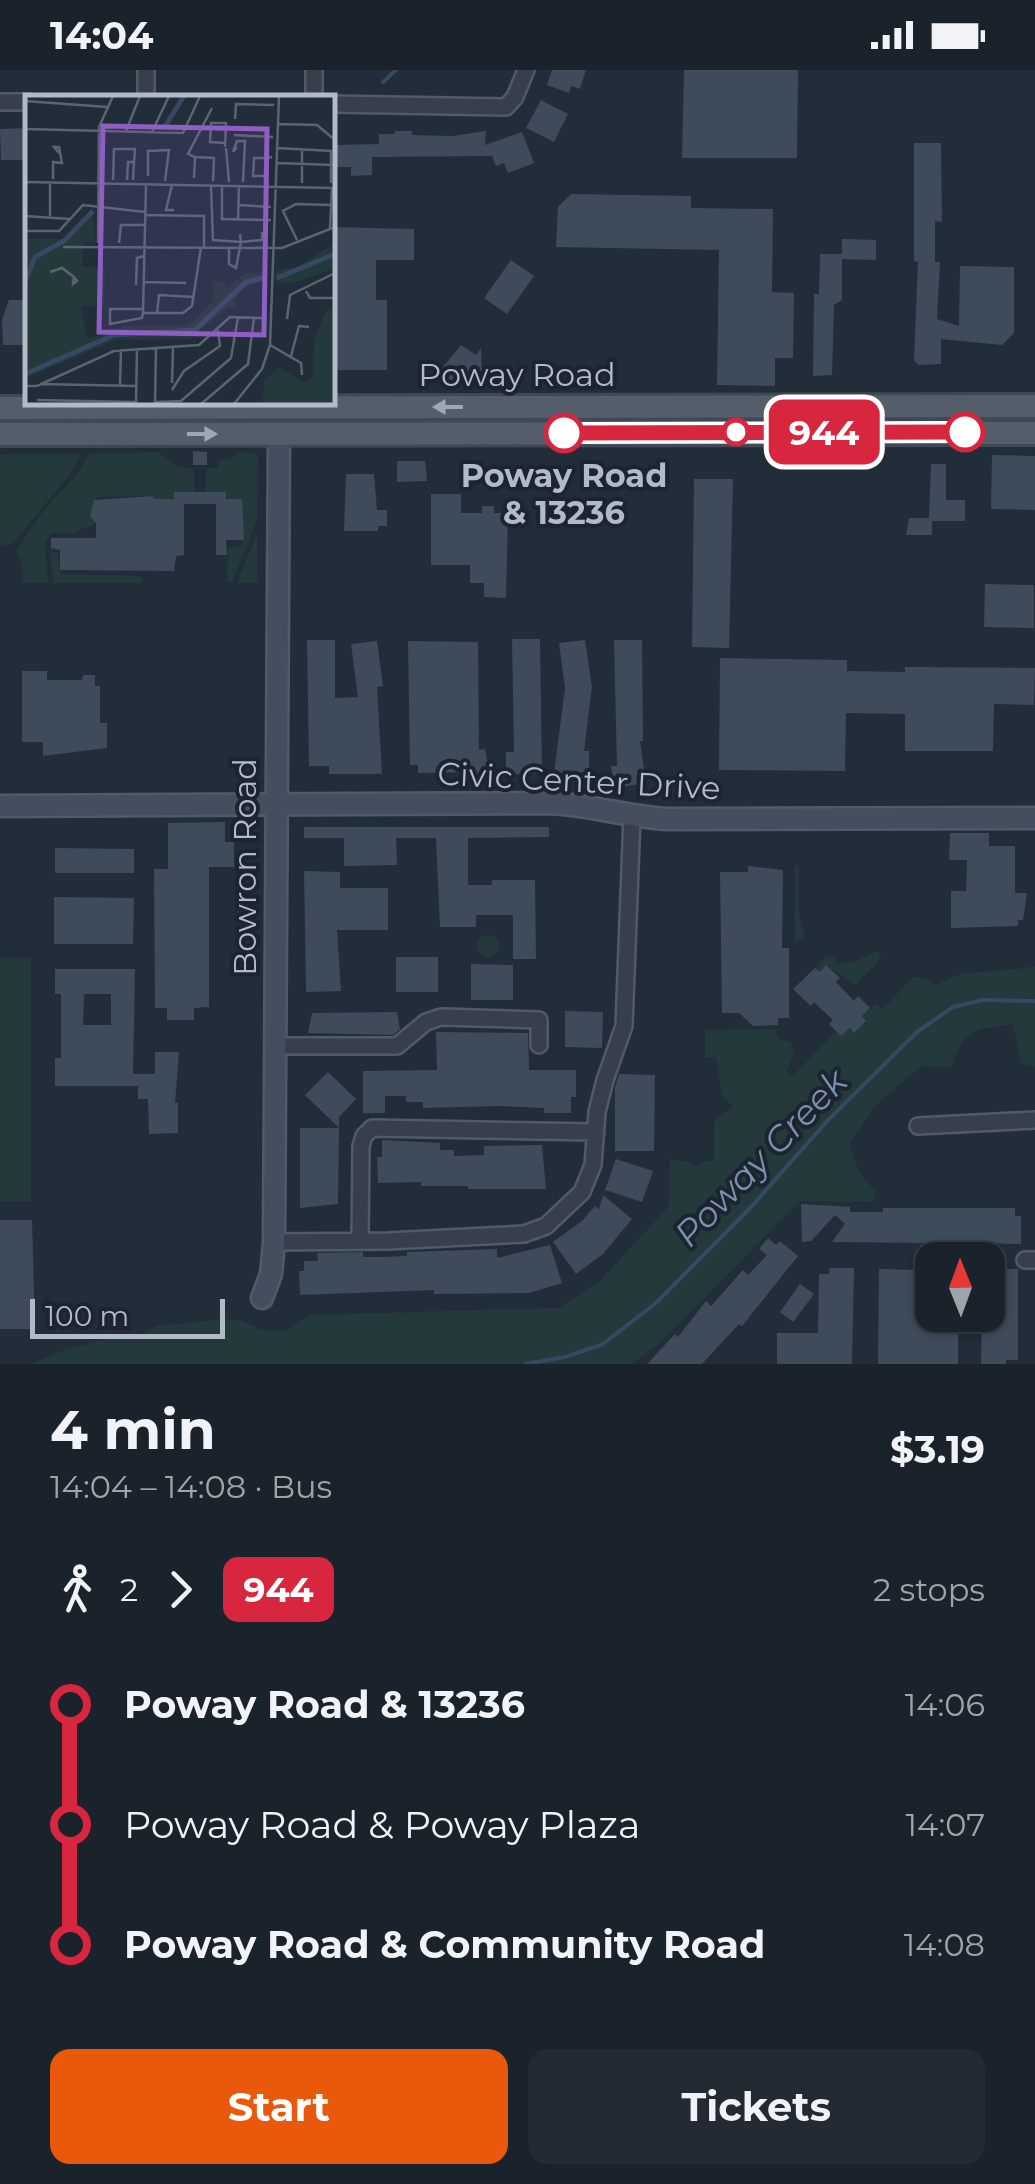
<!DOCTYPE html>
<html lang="en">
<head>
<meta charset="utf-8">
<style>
  :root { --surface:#1a222c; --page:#232a34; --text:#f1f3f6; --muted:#9fa4a9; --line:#383f48; --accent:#ea580c }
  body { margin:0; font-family:Montserrat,sans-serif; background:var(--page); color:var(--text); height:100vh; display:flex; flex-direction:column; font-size:38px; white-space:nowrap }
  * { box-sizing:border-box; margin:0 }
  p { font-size:32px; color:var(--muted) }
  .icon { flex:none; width:55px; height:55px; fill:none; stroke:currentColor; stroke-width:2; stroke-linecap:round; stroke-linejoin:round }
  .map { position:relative; height:1294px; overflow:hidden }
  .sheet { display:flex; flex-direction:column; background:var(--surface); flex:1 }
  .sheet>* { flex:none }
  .badge { padding:0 20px; border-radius:15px; font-size:35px; line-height:65px }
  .needle { width:65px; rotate:359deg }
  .buttons { position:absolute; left:915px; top:1172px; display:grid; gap:20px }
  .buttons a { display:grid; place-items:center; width:90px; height:90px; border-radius:20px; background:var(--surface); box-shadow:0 2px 8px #0004,0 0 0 2px var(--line); font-size:50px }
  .scale { position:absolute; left:30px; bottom:25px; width:195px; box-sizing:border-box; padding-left:10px; border:5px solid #b1bac7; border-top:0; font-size:28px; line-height:35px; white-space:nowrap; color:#b1bac7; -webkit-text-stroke:8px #1b242f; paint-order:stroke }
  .map>.badge { position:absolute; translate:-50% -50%; box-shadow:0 0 0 5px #fff }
  .legs { display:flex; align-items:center; gap:15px; height:110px; padding:0 50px; font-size:32px }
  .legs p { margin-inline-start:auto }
  .head { display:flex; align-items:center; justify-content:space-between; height:170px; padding:0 50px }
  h1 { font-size:55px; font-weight:700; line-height:75px }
  .cta { display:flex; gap:20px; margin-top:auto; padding:20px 50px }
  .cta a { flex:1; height:115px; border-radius:20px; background:var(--accent); color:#fff; font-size:40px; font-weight:700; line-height:115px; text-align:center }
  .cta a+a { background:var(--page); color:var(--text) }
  ul { padding:0 50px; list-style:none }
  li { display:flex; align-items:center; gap:35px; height:120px; font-size:38px }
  li i { display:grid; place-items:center; width:15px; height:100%; margin:0 12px; background:currentColor }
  li i::after { content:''; width:25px; height:25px; margin:-12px; border:8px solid; border-radius:50%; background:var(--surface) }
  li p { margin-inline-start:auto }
  li:first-child i { background:linear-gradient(#0000 50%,currentColor 0) }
  li:last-child i { background:linear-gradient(currentColor 50%,#0000 0) }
  .status { display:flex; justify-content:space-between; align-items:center; height:70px; padding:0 50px; background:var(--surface); direction:ltr }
  .status svg { height:28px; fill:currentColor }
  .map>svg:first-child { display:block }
  .green { fill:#24393b }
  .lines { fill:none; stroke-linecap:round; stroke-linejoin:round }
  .stream { stroke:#364862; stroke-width:4 }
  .building { fill:#3e4b5a; fill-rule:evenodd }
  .street-casing { stroke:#515a65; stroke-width:20 }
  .secondary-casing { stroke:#515a65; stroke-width:25 }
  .primary-casing { stroke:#3f4854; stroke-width:28 }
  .street { stroke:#363f4b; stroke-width:15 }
  .secondary { stroke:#444e5e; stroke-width:20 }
  .primary { stroke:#545e6b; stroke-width:22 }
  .oneway { fill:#9ea8b5 }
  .line-1-casing { stroke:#fff; stroke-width:22 }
  .line-1 { stroke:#d7263d; stroke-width:15 }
  .stop-1-dot { fill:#fff; stroke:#d7263d; stroke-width:5 }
  .labels { text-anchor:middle; stroke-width:8; stroke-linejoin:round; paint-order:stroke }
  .street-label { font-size:32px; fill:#b1bac7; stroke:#1b242f }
  .stop-label { font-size:32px; font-weight:bold; fill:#b1bac7; stroke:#1b242f }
  .water-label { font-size:35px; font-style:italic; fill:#7990af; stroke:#1b242f }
  .inset-river { fill:none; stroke:#364862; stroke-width:5 }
  .inset-road { fill:none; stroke:#5b6572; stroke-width:2.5 }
  .view { fill:#8e5ec2; fill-opacity:0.15; stroke:#8e5ec2; stroke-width:5 }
  .inset-edge { fill:none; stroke:#b1bac7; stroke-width:5 }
</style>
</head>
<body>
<div class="status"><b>14:04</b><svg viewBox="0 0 49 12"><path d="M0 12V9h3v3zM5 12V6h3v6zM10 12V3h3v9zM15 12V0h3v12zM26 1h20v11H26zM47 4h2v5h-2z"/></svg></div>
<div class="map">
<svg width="1035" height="1294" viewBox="0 0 1035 1294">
  <rect width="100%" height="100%" fill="#222d3a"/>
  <path class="green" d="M158 382 179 397 194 398V422H175L174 429H154L153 426 100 427 94 430 90 444H94L96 453 74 463H51L45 473 48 513H23L22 495 16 481 44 440 79 402 89 384Z
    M242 382 255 383 258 386 257 450 232 512 227 511 228 477 243 476C244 442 229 447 226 422H206V398H218L219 390H228Z
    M9 384H81L70 404 13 473 0 476V385Z
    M257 464V513H237Z
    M50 482H58L60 504 141 506 142 513H53Z
    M795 796 799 797V844L805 867 795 874Z
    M477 876a11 11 0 1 1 22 0a11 11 0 1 1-22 0Z
    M876 881 882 887 855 915 827 896 820 902 815 898 827 885 834 887 836 894 857 891Z
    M31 888V1131H0V888Z
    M1035 897V997L1021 993 1013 954C974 960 965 958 952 997L921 996 876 1035 849 1073 859 1102 876 1122 873 1132 800 1131 656 1276 631 1294H30L66 1279 116 1267H135L157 1256 224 1249 240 1250 261 1260 287 1261 309 1245 558 1238 600 1211 669 1136 670 1089 687 1092 696 1097 703 1092 714 1091V1051L733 1037 722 1024 716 987H705V960L775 959 778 969 791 972 794 986 786 1000 792 1007 836 961 841 966 850 958 855 963 866 951 862 946 876 934 883 939 913 907 930 909 934 916 960 904Z"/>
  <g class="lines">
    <path class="stream" d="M383 12 396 0
      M332 58 334 56
      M525 1294 565 1287 603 1274 656 1233 751 1137 829 1049 917 962 953 937 983 930 1035 931"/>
  </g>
  <path class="building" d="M552 0H586L580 19 571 16 569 23 547 15Z
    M684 0H798L797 88H682Z
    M541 30 568 44 554 72 526 58Z
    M27 58V90H1L0 59Z
    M395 61H412V65L452 66 486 61 485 75 522 62 534 93 508 103 504 93 496 96 492 86 372 87V105L351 106V97H336V75L379 74V64H395Z
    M914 73H941L942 152 935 151V192H940L937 249 959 256 960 196 1014 197V263L1002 275 941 269V294L918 295 914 290 918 192 914 191Z
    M571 124 691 126V138L773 139 772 222 794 223 793 288H775V316L717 315 719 180 556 177 558 137Z
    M332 157 414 159V190H376V230H387V300H332Z
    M842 169 876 170V190L842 189Z
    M820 184H842V230L834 235 832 305 813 306 814 224H819Z
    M511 190 534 206 507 244 484 228Z
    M9 230H28V275H3L2 250Z
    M461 275 476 285 481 278 482 308 451 311 439 302Z
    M193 381 207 382V395H193Z
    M992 385 1035 386V440L991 439Z
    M397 391H425L427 411 397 412Z
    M931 394H946V430H965V451H932V465H906L909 448H929Z
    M346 404H374L377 440H387V456H378V461H344Z
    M694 409H733L729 578 692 577Z
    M174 422H226V429H242L244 470H226L227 485H216V434H184V485L176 486 174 501 60 500V480L51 478V468H96V453L90 446 94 430 153 426 154 429H174Z
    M431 424H461V443H482V436H494V443H508L506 528 484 527V513H470V495H431Z
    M985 514 1034 515V558L984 557Z
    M512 569H540L542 704H506V682H514Z
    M307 570H335V628L358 627 351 574 377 571 383 616 377 617 382 704H329V696H309Z
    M585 570 592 617 584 681H589V703L554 704 565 618 559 573Z
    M614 570H642L643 671H640L646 713 614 718 611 696H617Z
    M408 571 478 572 479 680 485 679 489 702 471 705 470 702 418 703V695H410Z
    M720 588 847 590V601L905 602V597L1035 598 1034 635 994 634 993 681H905V644L846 643 845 701 719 700Z
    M22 601H47V610H82L83 605H95V616H100V653H107V678L43 686V672H22Z
    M225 752V772H234V797H209V937L194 938V950H167V938H155L154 799H168V753Z
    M304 757H549V767L468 768V815H492V810H535L536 889H513V845H476V857H440L436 768H396L397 795 344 796V768H304Z
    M950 763H989V776H1015V823H1027L1023 850H1018V856L951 858V821H966L967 790H949Z
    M55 778 134 779V803H55Z
    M748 796 783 800 782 878H789V948H778V955L753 956 739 943H722L720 802H748Z
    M304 801 340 802V818H388V860H337L341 921 306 922Z
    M54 827 134 828 133 874H54Z
    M396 887H438V922H396Z
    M471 894 513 895V930H471Z
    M826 895 840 908 836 912 854 931 858 926 870 938 862 946 866 951 854 963 850 958 841 966 829 954 833 950 814 932 811 936 793 919 815 898 820 902Z
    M55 899H135L133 1004H155V982H179L175 1033H178V1063L149 1064 148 1029H138V1016H55V988H61V924H55ZM84 924H111V955H83Z
    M565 941 603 942 602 978 565 977Z
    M397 942 400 959 393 965 308 963 312 943Z
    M436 962 528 963 529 1000H576V1027H571V1043H544V1038L499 1036 423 1038V1032H406V1026H385V1043H363V1001L437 1000Z
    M328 1002 356 1029 339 1047V1058L305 1025Z
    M619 1004 655 1005 654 1081H615V1017Z
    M300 1058H339L338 1134 300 1138Z
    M382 1070 440 1073V1080H454V1086L484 1085V1076L542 1075 546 1119H468V1116H421V1112L378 1113 377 1087H382Z
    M616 1089 653 1101 642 1132 605 1120Z
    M603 1125 632 1149 603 1184 576 1204 553 1172 582 1151 595 1136 599 1139Z
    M801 1134 850 1137V1142H883V1138H1015V1146H1021V1174L948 1172V1175L935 1176V1173L832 1172 845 1154 835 1145 811 1171 802 1172Z
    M0 1150H32L35 1259H0Z
    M768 1168 776 1175 780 1171 798 1186 742 1256 739 1254 702 1294H647L675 1264 678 1267 706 1231 711 1236 743 1200 748 1205 767 1185 759 1179Z
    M550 1175 562 1213 529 1223 434 1224V1220L300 1225 299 1201H304V1191H318L317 1183 363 1182V1187H381L407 1186V1182L497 1179V1188Z
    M830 1198H854L852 1294H777V1263H818L819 1204H829Z
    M879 1199 914 1200V1205L932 1204V1245H958V1294H878Z
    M1007 1199H1018V1290H1006V1294H981L982 1245H988V1203L1007 1204Z
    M800 1214 814 1224 793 1252 780 1242Z"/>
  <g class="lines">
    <g class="street-casing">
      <path id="street" d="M146 28V0
        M314 28V0
        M0 32H28
        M332 34 506 37 515 27 526 0
        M275 976H397L426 952 441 947 539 950V975
        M918 1056 1035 1050
        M360 1171 361 1076 364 1066 372 1058 596 1062
        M274 1172 388 1171 524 1164 546 1156 582 1122 593 1095 597 1042 605 1010 624 956 632 747
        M1025 1190H1035"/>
    </g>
    <g class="secondary-casing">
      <path id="secondary" d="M0 736 547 733C588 734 627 747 668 749L1035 748
        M262 1228 271 1204 274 1173 279 365"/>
    </g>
    <g class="primary-casing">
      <path id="primary" d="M0 338 1035 336
        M0 364 1035 363"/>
    </g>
    <use href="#street" class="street"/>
    <use href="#secondary" class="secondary"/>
    <use href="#primary" class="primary"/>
  </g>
  <defs><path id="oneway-solid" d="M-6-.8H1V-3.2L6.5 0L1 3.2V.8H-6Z" transform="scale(2.5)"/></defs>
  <g class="oneway">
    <use href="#oneway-solid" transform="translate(448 337) rotate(180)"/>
    <use href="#oneway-solid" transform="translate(202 364)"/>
  </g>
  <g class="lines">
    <g class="line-1-casing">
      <path id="line-1" d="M564 363 965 362"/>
    </g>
    <use href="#line-1" class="line-1"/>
  </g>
  <g class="stop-1-dot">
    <circle cx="736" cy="362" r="12"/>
    <circle cx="965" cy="362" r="18"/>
    <circle cx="564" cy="363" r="18"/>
  </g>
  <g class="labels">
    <g class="street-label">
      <text x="517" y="316">Poway Road</text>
      <text transform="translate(579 711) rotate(3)" y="11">Civic Center Drive</text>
      <text transform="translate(245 797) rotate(-90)" y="11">Bowron Road</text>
    </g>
    <g class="stop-label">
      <text x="564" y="417">Poway Road<tspan x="564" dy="37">&amp; 13236</tspan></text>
    </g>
    <g class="water-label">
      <text transform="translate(761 1088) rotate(-46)" y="12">Poway Creek</text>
    </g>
  </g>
  <g transform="translate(25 25)">
    <rect width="310" height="310" fill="#222d3a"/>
    <path d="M67 116 71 147H58L57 172H80L79 211H56L62 244 99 231 163 230 188 206 187 186H198L201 193 220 178 241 177 240 193 236 186 221 192 210 204 213 214 202 213 164 244 91 245 0 283V144H38ZM310 148 308 174 265 189 250 185 251 175 271 173ZM302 214H310V309H237L239 286 254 272 279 287 288 282 289 245Z" fill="#24393b"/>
    <path class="inset-river" d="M139 33 159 1M252 183 310 159M0 186 10 162 39 146 68 116M0 279 89 240 170 235 221 187 241 182"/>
    <path class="inset-road" d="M0 6 82 12M210 24 211 9 249 10M253 29 292 30 310 45M0 34 158 38 175 1M101 36 115 1M127 37 144 1M209 40 248 42M200 52 201 29V28H186L185 47 200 48M212 52 208 57 212 46H220L218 87M201 53 204 87M252 53 306 56V88M170 62 189 63 188 86M241 63 240 81H228L229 64V63H241L247 62M251 68 310 70M123 81V56L144 55 140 86M169 83 170 62 163 59 187 13M28 84V67L37 68 34 52H29L34 58M88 85 89 54H110L109 67M102 85 103 67H109L108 85M0 87 310 93M277 88V55M147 90 141 115H149M186 91 188 145 216 147 215 139M197 91V124L246 125M213 110 246 112M120 120 179 121V152M0 121 45 124M25 121V88M213 125 214 91M305 133 307 93M0 136H34L58 110 120 117M272 145 258 116 271 109 306 110M73 148 74 32 88 1M94 148 96 130H120M38 152 257 153 310 132M204 152V169L211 173 216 147 237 145V137M25 177 37 173 49 182 48 189 52 186 49 182M119 187 161 188M111 190 112 163 119 161M281 196 285 203H310M118 214H85V229L117 223 118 218 121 90M118 218H158L167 211 176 152M132 218 134 200 169 202M262 224 265 200 310 178M245 250 276 268 277 280M266 261 274 231 284 232M147 288 148 253M15 289 111 291M0 291H12L89 256 174 250 205 222 242 223M95 291 96 254M147 295 159 276 195 251 193 235M12 305 111 307M130 307 156 306 206 263 213 222M111 309 112 254M130 309 131 253M176 309 223 269 229 223M209 309 237 274 245 250 254 1"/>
    <path class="view" d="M78 31 242 34 239 240 74 237Z"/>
    <rect width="310" height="310" class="inset-edge"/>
  </g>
</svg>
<div class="buttons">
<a><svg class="needle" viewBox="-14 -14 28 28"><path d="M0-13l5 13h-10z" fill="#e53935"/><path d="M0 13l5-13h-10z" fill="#9fa4a9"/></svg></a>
</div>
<div class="scale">100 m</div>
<b class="badge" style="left:824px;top:362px;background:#d7263d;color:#fff">944</b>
</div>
<section class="sheet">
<div class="head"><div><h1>4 min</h1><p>14:04 – 14:08 · Bus</p></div><b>$3.19</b></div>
<div class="legs"><svg class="icon" aria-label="walk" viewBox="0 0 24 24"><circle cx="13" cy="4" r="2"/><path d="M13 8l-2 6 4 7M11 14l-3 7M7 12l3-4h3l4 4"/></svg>2<svg class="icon" aria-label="forward" viewBox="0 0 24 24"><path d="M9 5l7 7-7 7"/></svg><b class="badge" style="background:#d7263d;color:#fff">944</b><p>2 stops</p></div>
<ul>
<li><i style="color:#d7263d"></i><b>Poway Road &amp; 13236</b><p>14:06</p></li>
<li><i style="color:#d7263d"></i><span>Poway Road &amp; Poway Plaza</span><p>14:07</p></li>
<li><i style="color:#d7263d"></i><b>Poway Road &amp; Community Road</b><p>14:08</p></li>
</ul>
<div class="cta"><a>Start</a><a>Tickets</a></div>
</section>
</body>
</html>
